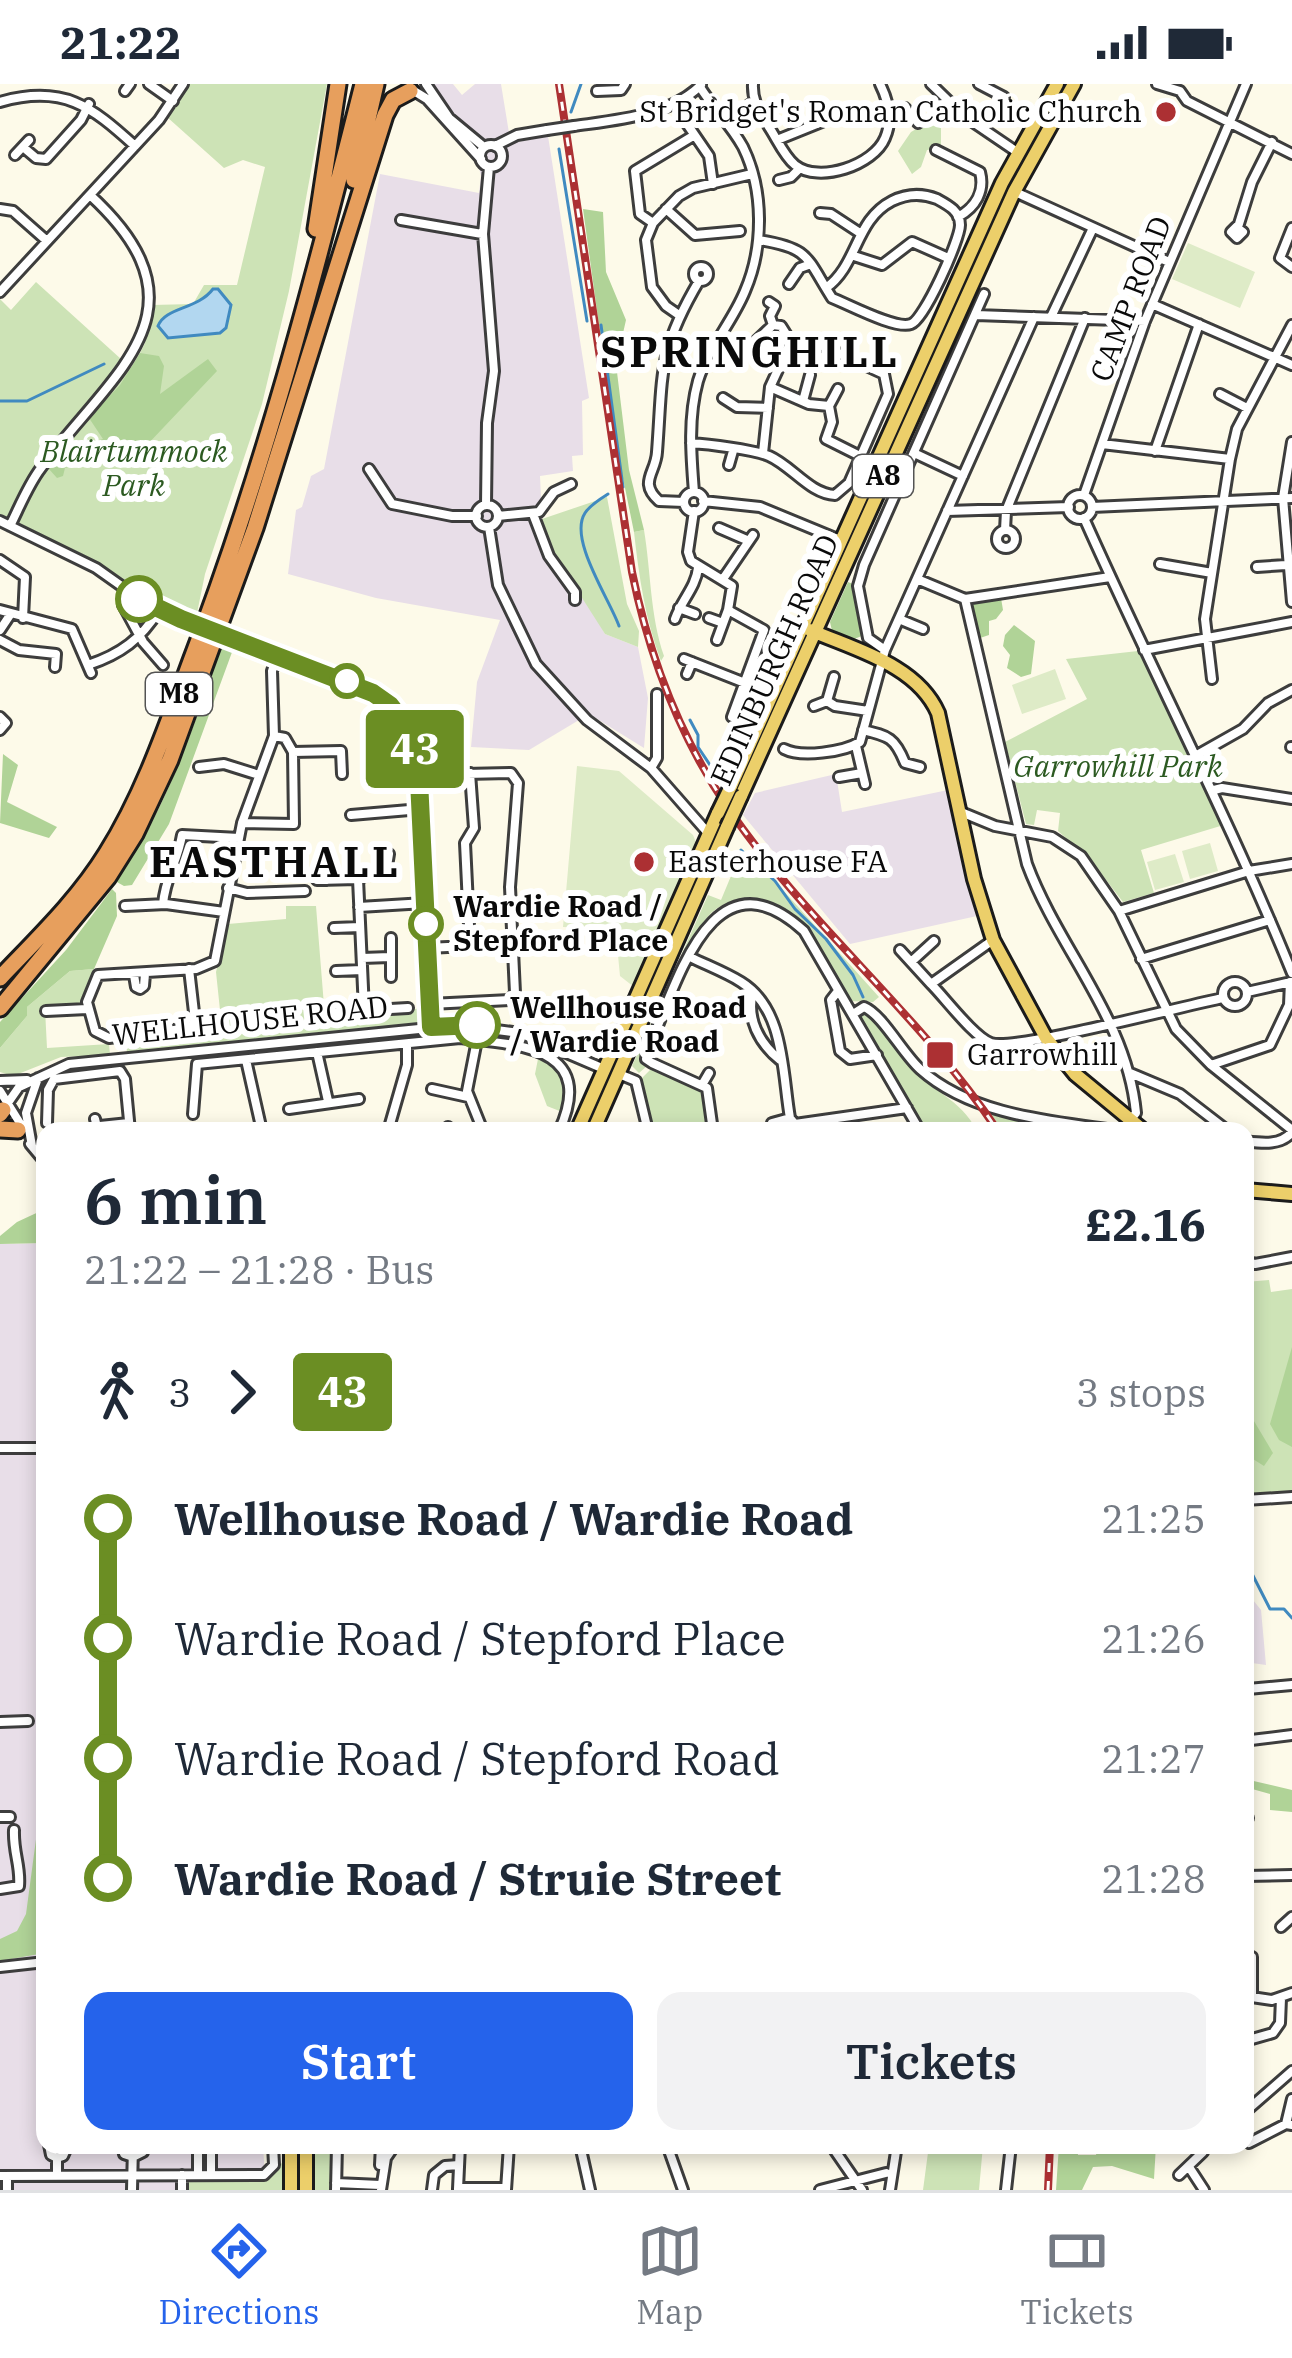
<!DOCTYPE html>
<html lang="en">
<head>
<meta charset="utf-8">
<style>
  :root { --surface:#fff; --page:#f2f2f3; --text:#1f2937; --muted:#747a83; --line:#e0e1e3; --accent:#2563eb }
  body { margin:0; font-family:"IBM Plex Serif",serif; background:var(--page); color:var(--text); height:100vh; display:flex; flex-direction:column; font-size:45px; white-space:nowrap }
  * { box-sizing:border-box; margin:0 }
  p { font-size:39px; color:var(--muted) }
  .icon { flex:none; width:66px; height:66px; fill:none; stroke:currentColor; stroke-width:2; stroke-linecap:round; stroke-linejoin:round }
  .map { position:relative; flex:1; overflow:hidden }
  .panel { position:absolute; left:36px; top:1038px; width:1218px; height:1032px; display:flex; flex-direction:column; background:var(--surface); border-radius:24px; box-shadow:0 6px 18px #0003 }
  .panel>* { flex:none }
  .badge { padding:0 24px; border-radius:9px; font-size:42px; line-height:78px }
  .map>.badge { position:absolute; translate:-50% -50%; box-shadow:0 0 0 6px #fff }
  .legs { display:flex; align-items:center; gap:18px; height:132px; padding:0 48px; font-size:39px }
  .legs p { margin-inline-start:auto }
  .summary { display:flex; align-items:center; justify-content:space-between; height:204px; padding:0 48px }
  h1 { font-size:66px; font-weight:600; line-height:90px }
  .action { display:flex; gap:24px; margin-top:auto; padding:24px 48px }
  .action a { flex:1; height:138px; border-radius:24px; background:var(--accent); color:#fff; font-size:48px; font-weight:600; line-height:138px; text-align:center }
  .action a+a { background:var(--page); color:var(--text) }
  ul { padding:0 48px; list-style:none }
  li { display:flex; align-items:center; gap:42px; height:120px; font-size:45px }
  li i { display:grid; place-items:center; width:18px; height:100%; margin:0 15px; background:currentColor }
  li i::after { content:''; width:30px; height:30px; margin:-15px; border:9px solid; border-radius:50%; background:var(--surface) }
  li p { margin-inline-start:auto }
  li:first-child i { background:linear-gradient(#0000 50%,currentColor 0) }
  li:last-child i { background:linear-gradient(currentColor 50%,#0000 0) }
  .status { display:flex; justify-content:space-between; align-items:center; height:84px; padding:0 60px; background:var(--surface); direction:ltr }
  .status svg { height:33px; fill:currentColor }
  .menu { display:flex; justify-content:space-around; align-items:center; height:168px; border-top:3px solid var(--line); background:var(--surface); font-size:33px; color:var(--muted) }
  .menu a { display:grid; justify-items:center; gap:6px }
  .menu .selected { color:var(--accent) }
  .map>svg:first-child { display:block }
  .industrial { fill:#e8dee8 }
  .green { fill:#cde3b6 }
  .forest { fill:#b0d397 }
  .pitch { fill:#deebc7 }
  .water { fill:#b2d7f0; stroke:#408ac0; stroke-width:3 }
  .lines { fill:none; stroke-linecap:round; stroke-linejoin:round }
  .stream { stroke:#408ac0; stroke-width:3 }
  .minor-casing { stroke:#3d3d3d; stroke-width:14 }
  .major-casing { stroke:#1b1b1b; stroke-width:18 }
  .highway-casing { stroke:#1b1b1b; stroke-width:21 }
  .minor { stroke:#fff; stroke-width:8 }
  .major { stroke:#eccf6a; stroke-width:12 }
  .highway { stroke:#e79f5d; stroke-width:15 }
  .rail-casing { stroke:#ac3033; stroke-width:8 }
  .rail { stroke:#fff; stroke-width:3; stroke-dasharray:9; stroke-linecap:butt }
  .minor-bridge-casing { stroke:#3d3d3d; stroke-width:14; stroke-linecap:butt }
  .major-bridge-casing { stroke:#1b1b1b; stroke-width:18; stroke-linecap:butt }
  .minor-bridge { stroke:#fff; stroke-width:8 }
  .major-bridge { stroke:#eccf6a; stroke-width:12 }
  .line-1-casing { stroke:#fff; stroke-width:27 }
  .line-1 { stroke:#6b8e23; stroke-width:18 }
  .poi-dot { fill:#ac3033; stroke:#fff; stroke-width:4.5 }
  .stop-1-dot { fill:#fff; stroke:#6b8e23; stroke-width:6 }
  .labels { text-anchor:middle; stroke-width:12; stroke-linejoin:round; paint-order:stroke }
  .shield { fill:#fff; stroke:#545454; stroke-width:3 }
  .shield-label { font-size:27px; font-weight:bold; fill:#0a0a0a }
  .poi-label { font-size:30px; fill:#0a0a0a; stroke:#fff; text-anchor:start }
  .street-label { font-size:30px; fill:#0a0a0a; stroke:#fff }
  .park-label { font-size:30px; font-style:italic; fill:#2c5a21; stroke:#fff }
  .stop-label { font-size:30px; font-weight:bold; fill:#0a0a0a; stroke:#fff; text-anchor:start }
  .district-label { font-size:42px; font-weight:bold; letter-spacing:3px; fill:#0a0a0a; stroke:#fff }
</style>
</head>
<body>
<div class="status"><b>21:22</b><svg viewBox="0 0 49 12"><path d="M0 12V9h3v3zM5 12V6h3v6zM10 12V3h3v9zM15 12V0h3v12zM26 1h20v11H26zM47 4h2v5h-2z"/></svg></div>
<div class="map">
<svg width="1292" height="2106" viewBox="0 0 1292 2106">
  <rect width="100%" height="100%" fill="#fdfae9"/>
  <path class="industrial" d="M433 0H453L462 11 475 0H501L509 49 518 58 548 52 589 314 582 317 583 371 572 372 573 387 540 392 542 435 605 550 638 563 648 614 644 664 589 630 529 666 471 663 477 598 500 536 376 514 288 490 296 426 302 423 311 392 324 385 380 90 479 109 481 92 471 52 446 25Z
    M836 690 842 728 948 706 977 832 850 860 743 731 755 709Z
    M45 1159V2061H263L265 2094 188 2097V2106H0V1160Z
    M1245 1506 1261 1526 1266 1581 1245 1578Z"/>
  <path class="green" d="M188 0H327L289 207 262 320 205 490 196 534 157 518 84 471 0 430V215L11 226 36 198 132 285 145 259 152 221 193 220 204 201H237L265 83 243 76 224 84 167 33Z
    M942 30 951 34 941 42V64L927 66 921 83 912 90 898 67 911 48Z
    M607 413 627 520 639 547 638 563 605 550 556 473 542 435Z
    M644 446C651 488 650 531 664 572L661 577C645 534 639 493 634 448Z
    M1138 567 1227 740 1141 766 1154 809 1123 818 1089 774 1058 747 1060 729 1037 726 1034 741 1026 740 1005 658 1087 615 1066 575Z
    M755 775 879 913 873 918 848 917C835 894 823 864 806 844 781 815 727 801 703 839 678 877 663 924 644 965L642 977 647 982 639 989 632 982 708 811 721 816 736 780Z
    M286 822H316L325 934 328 929 335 928 336 933 410 927 424 922 422 939 127 969 126 958 192 949 200 943 219 941 222 945 216 888 228 840 286 835Z
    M94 885 83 920 45 925 47 964 109 960 110 971 61 973 13 992 0 988V964L27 932V923L70 887Z
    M865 926C881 939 893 964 907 980 931 1007 961 1015 977 1047H926L860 933Z
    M538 975C561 983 573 1005 562 1028L547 1022 535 990Z
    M651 985 704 1008 705 1040 692 1047H654L640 996Z
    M991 1030 1062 1044 1065 1047H1003Z
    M1269 1196 1271 1208 1292 1205V1411L1245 1415V1198Z
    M314 2061H334V2106H313Z
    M929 2061H983L979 2106H923Z
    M284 2079V2106H188V2097L264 2094 275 2080Z"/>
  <path class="forest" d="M583 125 603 128 606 188 626 236 616 280 629 386 644 446 634 448 614 350Z
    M140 269 159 272 164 282 160 310 208 275 217 287 128 381 89 377 65 384 63 392 57 394 48 384C63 365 81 362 103 355L89 334 120 301Z
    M848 498 853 500 864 551 852 556 832 547 830 538Z
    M1001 514 1003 526 996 535 989 537V551L980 554 971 518Z
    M1014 541 1035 557 1031 590 1021 593 1007 584 1010 571 1003 562 1005 551Z
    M224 556 235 560 169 740 132 801 124 802 115 797C166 731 196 634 224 556Z
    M3 670 18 681 7 718 57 743 49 754 0 739Z
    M112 805 116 809 117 832 94 885 70 887 27 923V932L0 964V938L66 866Z
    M45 1125V1159L0 1160V1152L17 1138Z
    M1292 1263V1363L1279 1356 1270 1340Z
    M1245 1322 1273 1369 1264 1382 1245 1370Z
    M1245 1695 1292 1706V1728L1270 1726V1710L1245 1703Z
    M45 1711V1869L0 1877V1855L17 1847 26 1830 41 1718Z
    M1059 2061H1077L1078 2071H1096L1098 2061H1156L1154 2095 1112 2082 1093 2083 1082 2106H1056Z"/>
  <path class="pitch" d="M1188 159 1255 188 1240 224 1172 195Z
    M1055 585 1066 615 1022 630 1012 601Z
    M577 682 619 687 693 751 697 761 634 903 620 892 617 861 609 845 563 843Z
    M1210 759 1218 787 1190 795 1182 767Z
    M1175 770 1184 798 1155 806 1147 778Z"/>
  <path class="water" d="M213 205H218L231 221 226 244 220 249 168 254 158 242C165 223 197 226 213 205Z"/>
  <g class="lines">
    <path class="stream" d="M571 28 581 0
      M559 65 587 237
      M601 241 623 403
      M0 317H27L104 280
      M608 410C600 415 590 421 585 429 568 455 610 516 619 542
      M690 636 698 651V663L720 696
      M741 766 775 797 795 825 826 855 853 891 863 913
      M1031 1038 1050 1047
      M1245 1476 1270 1525H1284L1292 1534"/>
    <g class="minor-casing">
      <path id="minor" d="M149 0 173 17
        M426 0 449 34 484 63
        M753 0C752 18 760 27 769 43 777 55 784 72 795 81 819 100 874 81 885 54 893 36 888 16 880 0
        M931 0 964 32 1017 68
        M979 0 1004 13
        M1157 0 1180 7 1187 17 1292 70
        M125 7 130 0
        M414 7 427 15 481 75
        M597 7 621 6 625 0
        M0 18C63 0 91 22 135 62
        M888 24H905L918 39
        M683 34 709 72 713 100
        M727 38 753 18
        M574 42C616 36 670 32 701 1
        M777 56 839 31
        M480 72a11 11 0 1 1 22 0a11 11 0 1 1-22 0Z
        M495 62 517 51 547 46
        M23 63 36 74 46 75 81 36 89 20
        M936 66 980 88C985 107 976 123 958 133
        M15 71 29 56
        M779 96 791 93 799 85
        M1015 108 1169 178
        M0 125 13 127 47 157
        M666 125 695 151 740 147
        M820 129 831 130 860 149
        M401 136 482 150
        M653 139 640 130 635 87 693 52
        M1236 143 1243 148 1237 154 1231 148Z
        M1238 143 1252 98 1272 58
        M1292 144 1280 174 1292 183
        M759 156C810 164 806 173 832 214 848 220 896 246 911 240 924 236 960 156 960 141 960 127 948 121 937 115 922 109 906 110 892 117 855 136 858 181 826 204
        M854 172 882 181 912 158 948 174
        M694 190a7 7 0 1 1 14 0a7 7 0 1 1-14 0Z
        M789 200 800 184 811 180
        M0 208 159 36 183 0
        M769 218 775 222 770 232 773 241
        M1152 220 1292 281
        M679 231 666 222 652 203 646 156 653 139 679 112 693 104 752 90
        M976 231 1145 237
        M1051 233 1093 144
        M777 282 754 272 756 257 773 241 781 242 793 261
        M770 303 809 320 829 322 832 338 826 355 860 372
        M1220 310 1247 324
        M723 314 737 323 768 324
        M803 317 810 291
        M829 322 838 305
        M1292 358 1283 414 1292 518
        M691 359C708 360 755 366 769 372 792 382 810 410 835 411L849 399 888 310 884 290 814 258 788 264 770 303 763 369
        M1102 360 1230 375
        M1155 367 1199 240
        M914 369 963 392
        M729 381 733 367
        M369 385 392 420 452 432H477
        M694 408C691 371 688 333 698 297 708 264 732 239 745 207 764 163 764 106 743 63 731 41 713 24 700 3
        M684 418a10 10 0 1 1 20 0a10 10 0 1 1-20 0Z
        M1084 411 1145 237 1246 0
        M1068 423a12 12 0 1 1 24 0a12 12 0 1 1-24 0Z
        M703 417 760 423 840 456
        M684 418 659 417C638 398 656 389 657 368 663 290 657 268 699 197
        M486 421 487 339 494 287 483 150 489 83
        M476 432a11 11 0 1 1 22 0a11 11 0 1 1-22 0Z
        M1092 423 1292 414
        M694 427 688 468 691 477 732 502 728 526 764 546 732 633
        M947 427 1069 423
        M533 430 549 472 575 508V516
        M498 432 539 428 554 408 571 400
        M1084 434C1152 587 1229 734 1292 889
        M0 437 96 484 144 518 181 535
        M10 442C20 422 28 401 41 384 113 287 215 226 90 111
        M489 443 498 501 536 580 587 636 651 684 708 749
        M719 444 749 457
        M997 455a9 9 0 1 1 18 0a9 9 0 1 1-18 0Z
        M1005 446 1006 427 1085 234
        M0 476 25 493 23 534
        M1160 480 1212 489
        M1257 483 1286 481
        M723 495 753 451
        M917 495 965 515
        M965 515 1110 493
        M123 521 143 558 163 581
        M679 524 695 530
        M0 526 72 545 91 589
        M709 534 723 539
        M675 535C681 517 696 503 698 484
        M899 535 923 545
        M0 546 10 531
        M234 554 373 609C403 627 416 657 419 691L431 943
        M0 556 19 566 56 570 55 583
        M717 556 728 526
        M885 566 868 554 858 502 864 481 984 210
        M1144 566 1292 538
        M684 575 745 599
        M88 581C121 570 141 555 159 526
        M687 590 692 578
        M1212 595 1205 535 1230 375 1237 345 1292 241
        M827 617 835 622 868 627
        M814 622 827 617 834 593
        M0 633 6 639 0 646
        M863 646C889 652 895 654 905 679L920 683
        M856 662 865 700
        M1291 663H1292
        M784 665C801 674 844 668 860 658L885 566 1034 233
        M293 668 341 667 342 690
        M1197 671 1243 645 1268 619 1292 606
        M199 683 224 680 259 691
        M651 684 657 674V610
        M470 689 474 744 465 759 470 862
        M419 691 511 689 518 699 510 803 515 909 510 916 430 920
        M839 693 862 689
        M1214 706 1222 704 1292 715
        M961 728 995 742 1052 753 1081 772 1119 827 1176 945 1211 981 1292 1046
        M351 731 421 725
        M242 739 294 740 293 668 285 654 274 652
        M326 769 327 796
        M317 796 358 795
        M228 804 247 809 305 807
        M163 820C165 794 178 776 182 751L239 754
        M125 822 166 820 224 828
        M359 823 425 819
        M1119 827 1249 787 1292 780
        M334 844 360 843
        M391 854V893
        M993 856 931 900C945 914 974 953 991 959 1014 967 1187 921 1223 914
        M427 864 512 860
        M900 866 931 900
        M690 873C706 881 725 888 741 898 785 925 782 988 790 1034L795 1040 907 1024
        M362 874 390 873
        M1141 875 1270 836
        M911 878 934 857
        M189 885 195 937 190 944 109 954 95 947 87 918 98 891 196 885 215 877 242 739 274 652 272 587 278 569
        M336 887 362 886
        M134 891 136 903 140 905 144 902 145 890
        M1223 910a12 12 0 1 1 24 0a12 12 0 1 1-24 0Z
        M838 907 831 916 840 967 850 975 877 971
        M753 908C746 934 759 959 780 976
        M1247 908 1291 898
        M668 920 693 930
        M364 926 358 795 387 782 389 770
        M46 927 87 925
        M338 928 408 924
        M853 930 864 923C882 930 903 970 920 985 971 1031 1050 1037 1115 1046L1123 1045 1136 1029C1127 934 1059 866 1027 780L965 515
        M477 956 467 1007 483 1047
        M317 968 328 1017
        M246 976 262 1047
        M1211 981 1270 961 1289 921 1290 898
        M1130 989 1180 1010 1228 1047
        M619 990 636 997 648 1047
        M0 997 27 996
        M702 1001 709 989
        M432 1005 468 1013
        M0 1007 23 1044
        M289 1025 359 1015
        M3 1026 19 1003 69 980 459 941 520 949 604 985
        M193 1030 197 980 460 954C522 961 597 964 559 1047
        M95 1035 98 1047
        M47 1039 48 1006 54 995 120 987 125 995 130 1047
        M772 1039 790 1034
        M100 1042 129 1039
        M388 1047 407 981V960
        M444 1047 448 1043
        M713 1047 707 1004 652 979 646 975 647 968C677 901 711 762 804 847L920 1047
        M1245 1057C1261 1059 1281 1062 1292 1048
        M30 1060 45 1078
        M32 1062 26 1029 38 994
        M1245 1177 1255 1180 1292 1173
        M0 1364H45
        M1245 1416 1292 1413
        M1248 1605 1292 1601
        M0 1638 28 1637
        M1251 1656 1292 1651
        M0 1733H10
        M1245 1734H1248
        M1245 1792 1292 1791
        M0 1805 19 1802C21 1782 13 1769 14 1746
        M1281 1843 1292 1833
        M0 1883 45 1878
        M1245 1912 1272 1916 1292 1909
        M1252 1912V1873
        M1245 1957 1273 1949 1280 1939 1281 1914
        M1245 2028 1292 1987
        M1286 2040 1292 2015
        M1249 2059 1286 2040 1292 2041
        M49 2061 51 2071 57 2074V2091
        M122 2061 124 2070 133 2073 143 2068V2061
        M198 2061V2091
        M580 2061 590 2106
        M667 2061 683 2106
        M831 2061 862 2106
        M57 2074 63 2072 68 2061
        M380 2081 381 2061
        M1189 2083 1204 2106
        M211 2091V2061
        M1179 2091 1203 2068
        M0 2092 264 2091 274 2081 273 2061
        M336 2099 380 2101
        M458 2104H506
        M458 2105 460 2061
        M7 2106V2092
        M132 2106 133 2061
        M182 2106V2091
        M336 2106 337 2061
        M381 2106 386 2074 395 2061
        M432 2106 434 2091 445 2082 459 2081
        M506 2106 509 2061
        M820 2106 886 2089
        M890 2106 897 2061
        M1006 2106 1011 2061"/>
    </g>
    <g class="major-casing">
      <path id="major" d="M810 546C856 566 917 581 938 629L974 795 993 856 1046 954 1075 990 1144 1047
        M731 702 1002 99 1057 0
        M741 712 1014 108 1074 0
        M577 1047 718 729
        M593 1047 727 743
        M1245 1106 1292 1110
        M291 2061V2106
        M306 2106V2061"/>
    </g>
    <g class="highway-casing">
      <path id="highway" d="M354 96 376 0
        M316 145 338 0
        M0 894C38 854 78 816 107 769 144 710 167 642 191 577 263 389 314 195 363 0
        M0 924 108 793 135 750 170 676 255 444 385 31 393 16 410 7
        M0 1030 3 1026
        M0 1045 18 1046"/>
    </g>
    <use href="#minor" class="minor"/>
    <use href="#major" class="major"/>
    <use href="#highway" class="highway"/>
    <g class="rail-casing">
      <path id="rail" d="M559 0 632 488C649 572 680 653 728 724 807 840 920 930 998 1047
        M1048 2106 1050 2061"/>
    </g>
    <use href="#rail" class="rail"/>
    <g class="minor-bridge-casing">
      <path id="minor-bridge" d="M547 46 574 42
        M181 535 234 554"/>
    </g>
    <g class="major-bridge-casing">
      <path id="major-bridge" d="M718 729 731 702
        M727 743 741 712"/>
    </g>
    <use href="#minor-bridge" class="minor-bridge"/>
    <use href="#major-bridge" class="major-bridge"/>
  </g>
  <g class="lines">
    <g class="line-1-casing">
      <path id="line-1" d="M139 515 181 535 373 609 390 621 404 639 418 676 431 943 477 941"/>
    </g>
    <use href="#line-1" class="line-1"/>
  </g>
  <g class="poi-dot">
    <circle cx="1166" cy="28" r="12"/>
    <circle cx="644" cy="778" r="12"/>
    <rect x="925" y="956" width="30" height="30" rx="6"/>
  </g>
  <g class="stop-1-dot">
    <circle cx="139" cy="515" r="21"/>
    <circle cx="347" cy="597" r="15"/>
    <circle cx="426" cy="840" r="15"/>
    <circle cx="477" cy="941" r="21"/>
  </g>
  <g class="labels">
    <g class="shield">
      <rect x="853" y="371" width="60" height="42" rx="9"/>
      <rect x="146" y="589" width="66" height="42" rx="9"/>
    </g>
    <g class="shield-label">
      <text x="883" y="401">A8</text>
      <text x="179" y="619">M8</text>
    </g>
    <g class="poi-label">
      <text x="1142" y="38" text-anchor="end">St Bridget's Roman Catholic Church</text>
      <text x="668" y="788">Easterhouse FA</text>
      <text x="967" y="981">Garrowhill</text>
    </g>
    <g class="street-label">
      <text transform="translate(1131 215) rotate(-69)" y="10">CAMP ROAD</text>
      <text transform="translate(775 576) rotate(-66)" y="10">EDINBURGH ROAD</text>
      <text transform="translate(250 937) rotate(-6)" y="10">WELLHOUSE ROAD</text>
    </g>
    <g class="park-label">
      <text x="134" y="378">Blairtummock<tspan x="134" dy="34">Park</tspan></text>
      <text x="1118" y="693">Garrowhill Park</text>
    </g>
    <g class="stop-label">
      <text x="453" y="833">Wardie Road /<tspan x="453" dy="34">Stepford Place</tspan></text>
      <text x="510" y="934">Wellhouse Road<tspan x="510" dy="34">/ Wardie Road</tspan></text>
    </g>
    <g class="district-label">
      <text x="750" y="283">SPRINGHILL</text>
      <text x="275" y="793">EASTHALL</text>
    </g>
  </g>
</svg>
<b class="badge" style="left:415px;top:665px;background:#6b8e23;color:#fff">43</b>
<section class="panel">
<div class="summary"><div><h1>6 min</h1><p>21:22 – 21:28 · Bus</p></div><b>£2.16</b></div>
<div class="legs"><svg class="icon" aria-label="walk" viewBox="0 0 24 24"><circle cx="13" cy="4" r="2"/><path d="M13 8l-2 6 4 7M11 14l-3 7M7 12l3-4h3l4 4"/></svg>3<svg class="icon" aria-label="forward" viewBox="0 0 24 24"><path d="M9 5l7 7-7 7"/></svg><b class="badge" style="background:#6b8e23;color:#fff">43</b><p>3 stops</p></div>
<ul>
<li><i style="color:#6b8e23"></i><b>Wellhouse Road / Wardie Road</b><p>21:25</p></li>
<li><i style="color:#6b8e23"></i><span>Wardie Road / Stepford Place</span><p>21:26</p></li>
<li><i style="color:#6b8e23"></i><span>Wardie Road / Stepford Road</span><p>21:27</p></li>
<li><i style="color:#6b8e23"></i><b>Wardie Road / Struie Street</b><p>21:28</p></li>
</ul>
<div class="action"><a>Start</a><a>Tickets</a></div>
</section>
</div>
<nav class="menu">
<a class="selected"><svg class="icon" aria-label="directions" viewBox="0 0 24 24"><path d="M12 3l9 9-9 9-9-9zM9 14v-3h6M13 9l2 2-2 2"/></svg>Directions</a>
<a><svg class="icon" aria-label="map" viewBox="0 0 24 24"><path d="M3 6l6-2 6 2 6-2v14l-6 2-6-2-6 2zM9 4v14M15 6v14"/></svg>Map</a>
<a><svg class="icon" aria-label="tickets" viewBox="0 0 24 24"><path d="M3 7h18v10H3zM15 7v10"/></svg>Tickets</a>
</nav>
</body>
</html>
